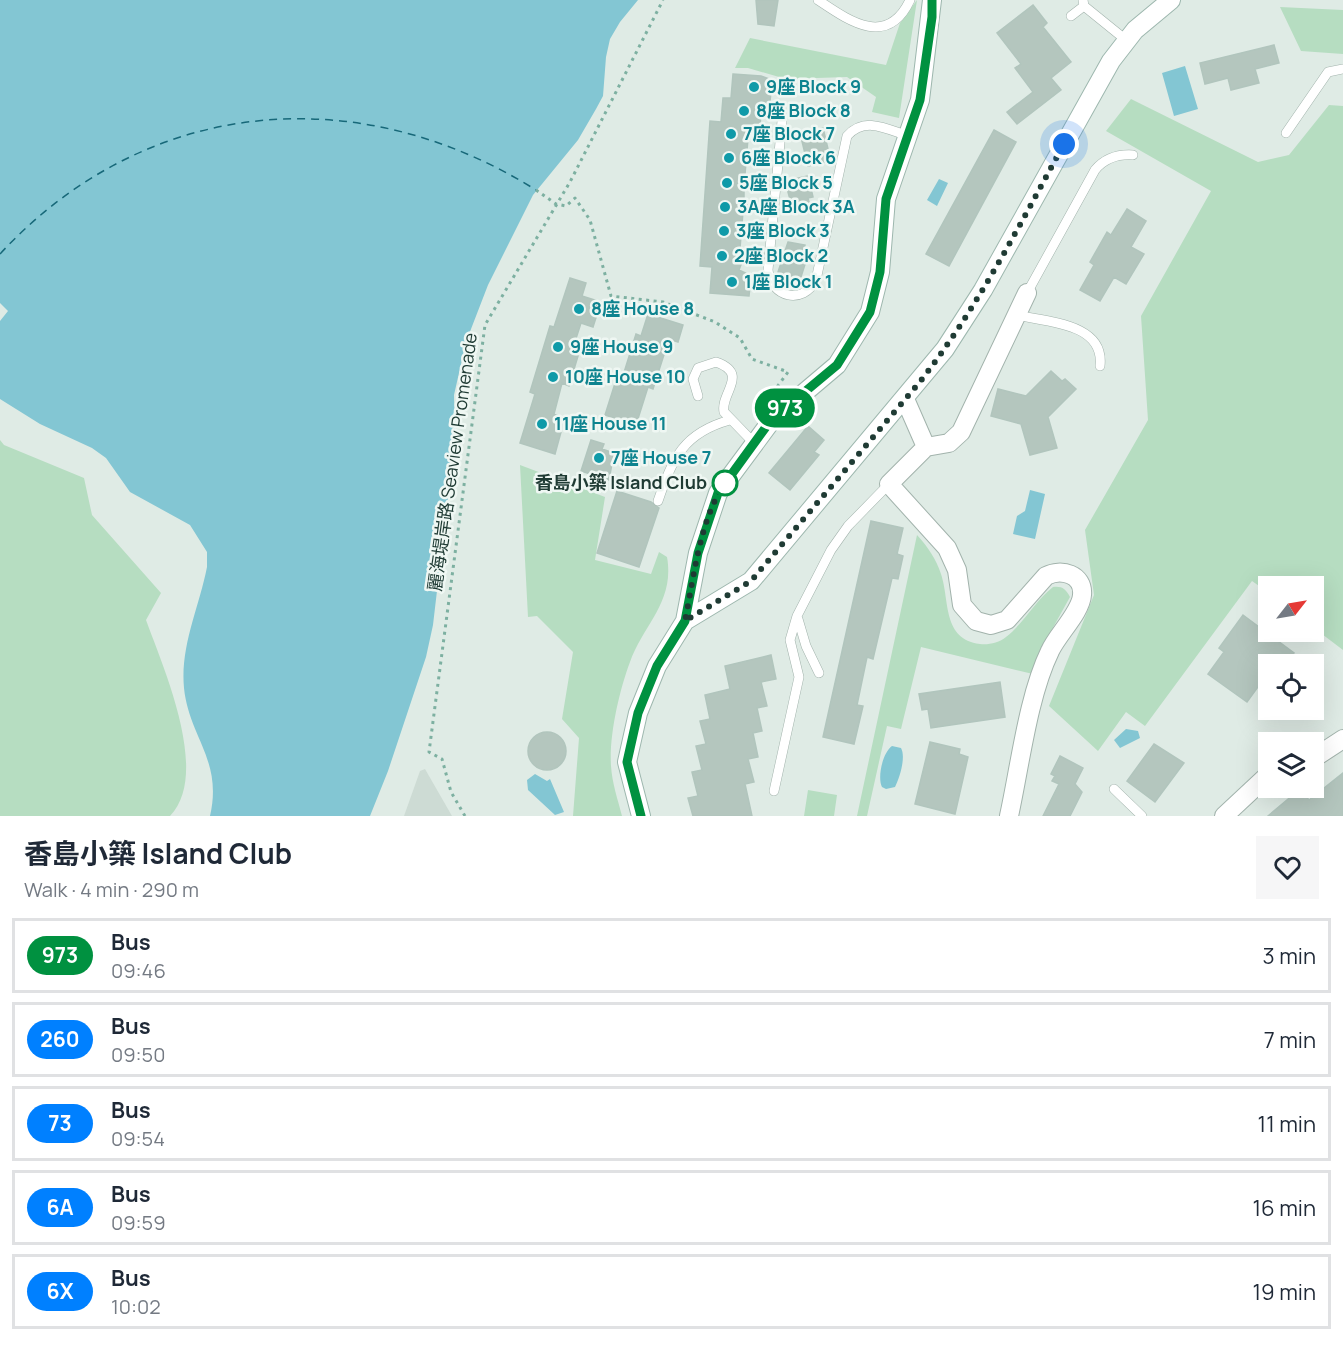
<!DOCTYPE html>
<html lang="en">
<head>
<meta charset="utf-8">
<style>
  :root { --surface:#fff; --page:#f6f6f7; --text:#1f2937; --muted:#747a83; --line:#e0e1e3 }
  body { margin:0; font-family:Manrope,"Noto Sans TC",sans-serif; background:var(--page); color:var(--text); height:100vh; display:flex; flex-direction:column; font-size:22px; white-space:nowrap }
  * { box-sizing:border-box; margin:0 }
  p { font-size:20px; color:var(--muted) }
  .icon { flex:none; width:33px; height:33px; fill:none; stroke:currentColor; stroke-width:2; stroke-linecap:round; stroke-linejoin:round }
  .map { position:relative; height:816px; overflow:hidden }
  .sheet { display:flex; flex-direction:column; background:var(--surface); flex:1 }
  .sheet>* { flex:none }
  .badge { padding:0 12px; border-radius:20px; font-size:21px; line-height:39px }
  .needle { width:39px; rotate:59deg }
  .buttons { position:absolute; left:1258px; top:576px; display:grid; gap:12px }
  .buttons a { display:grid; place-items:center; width:66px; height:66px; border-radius:0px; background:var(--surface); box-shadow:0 6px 24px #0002; font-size:30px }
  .you { position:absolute; width:30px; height:30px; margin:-15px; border:4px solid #fff; border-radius:50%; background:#1a73e8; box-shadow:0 0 0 9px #1a73e833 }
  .map>.badge { position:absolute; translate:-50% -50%; box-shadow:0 0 0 3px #fff }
  .round { display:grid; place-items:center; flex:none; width:63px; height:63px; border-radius:0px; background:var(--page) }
  .summary { display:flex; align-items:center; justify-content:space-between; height:102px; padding:0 24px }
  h1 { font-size:28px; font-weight:700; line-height:45px }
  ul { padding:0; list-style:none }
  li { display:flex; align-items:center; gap:18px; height:75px; margin:0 12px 9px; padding:0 12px; border:3px solid var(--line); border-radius:0px }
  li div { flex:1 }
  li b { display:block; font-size:22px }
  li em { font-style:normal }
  li .badge { min-width:66px; font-weight:700; text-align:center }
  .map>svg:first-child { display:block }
  .built { fill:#cddbd4 }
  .green { fill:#b6ddc1 }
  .water { fill:#83c6d3 }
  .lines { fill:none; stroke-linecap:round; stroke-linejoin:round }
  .ferry { stroke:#176879; stroke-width:1.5; stroke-dasharray:8 6; stroke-linecap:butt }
  .building { fill:#b4c6be; stroke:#b1c5bd; stroke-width:1.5 }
  .lane-casing { stroke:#a2b3ac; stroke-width:10 }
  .street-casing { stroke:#a2b3ac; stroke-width:20 }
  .secondary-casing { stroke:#9db7ae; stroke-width:20 }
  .path { stroke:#7db0a1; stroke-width:3; stroke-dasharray:3 4.5; stroke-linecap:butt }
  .lane { stroke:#fff; stroke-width:9 }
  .street { stroke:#fff; stroke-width:18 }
  .secondary { stroke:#fff; stroke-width:18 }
  .line-casing { stroke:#fff; stroke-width:14 }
  .line { stroke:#009140; stroke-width:9 }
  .walk { stroke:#1f3b34; stroke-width:6; stroke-dasharray:0 10.8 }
  .culture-dot { fill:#0f9aa8; stroke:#eff7f3; stroke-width:2 }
  .stop-dot { fill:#fff; stroke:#009140; stroke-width:3 }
  .labels { text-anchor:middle; stroke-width:5; stroke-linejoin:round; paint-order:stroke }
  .culture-label { font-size:18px; font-weight:bold; fill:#0d838f; stroke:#eff7f3; text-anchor:start }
  .street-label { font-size:18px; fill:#1f3b34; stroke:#eff7f3 }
  .stop-label { font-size:18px; font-weight:bold; fill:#1f3b34; stroke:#eff7f3; text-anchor:end }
</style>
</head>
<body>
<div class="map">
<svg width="1343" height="816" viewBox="0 0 1343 816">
  <rect width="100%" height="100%" fill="#dfebe5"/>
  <path class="built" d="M425 769 452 816H404L420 771Z"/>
  <path class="green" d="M917 0 899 118 872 112 876 97 847 77 786 79 748 68H735L750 38 886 65 900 23Z
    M1280 7 1343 10V54L1301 51Z
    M1131 99 1258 162 1289 155 1329 105 1343 106V650L1314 628V586H1269V593L1252 581 1145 726 1126 712 1098 751 1049 706 1094 595 1085 530 1148 420 1141 316 1211 191 1106 131Z
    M0 440 4 445 84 478 92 515 161 593 146 620C163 667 211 774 170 816H0Z
    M520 465 605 497 595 560 651 574 659 552 667 557C675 602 643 625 630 662 619 691 609 736 611 766 612 783 618 800 622 816H573L579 738 562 719 573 652 537 616 528 617Z
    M917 535C928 547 936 559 941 574 950 601 942 639 980 644 988 645 999 643 1006 637 1024 623 1035 601 1053 587 1062 586 1066 589 1070 597L1045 642 1033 674 921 647 901 729 887 726 867 816H857Z
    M808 790 837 795 834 816H804Z"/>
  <path class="water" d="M0 0H638L620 22 610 39 606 57 603 96 596 109 578 140 533 195 488 285 466 342 454 395 455 437 433 625 426 657 388 771 370 816H210C223 760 189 737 184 688 180 646 199 608 207 567V552L190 525 130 492 106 458 92 448 40 424 0 399V321L8 311 0 303Z
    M1185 66 1198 109 1174 116 1162 73Z
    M939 179 948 183 937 206 927 200Z
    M1030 490 1045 494 1035 539 1013 534 1017 516 1025 511Z
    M1126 729 1138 731 1140 738 1120 748 1114 740Z
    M892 746 901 748C906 757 900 777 895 787L886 789 882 787C877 777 883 752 892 746Z
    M535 774 547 781 550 779 564 812 555 815 528 790 527 780Z"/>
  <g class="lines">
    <path class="ferry" d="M0 254C145 97 357 78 536 190"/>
  </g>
  <path class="building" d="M756 0H778L774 26 758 24Z
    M1033 5 1047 23 1043 27 1071 62 1051 78 1061 90 1017 124 1007 112 1033 92 1015 68 1021 64 997 33Z
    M1274 45 1279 63 1255 69 1259 83 1231 90 1228 78 1205 84 1200 63Z
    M733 74 761 76 780 83 771 92 770 101 761 116 760 124H756L748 139 747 150 753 157 746 163 745 174 751 181 744 188V199L749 206 743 212 742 224 751 227 741 236 740 248 745 254 739 270 758 279 750 287 749 296 710 293 712 267 700 266 710 121 721 122 723 98H731Z
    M823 128 828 149 823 150 826 162 808 166 800 133Z
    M994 130 1016 142 949 266 926 254Z
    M808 176 813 197 808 198 811 210 794 214 785 181Z
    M1127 209 1146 221 1131 247 1144 254 1126 284 1114 277 1100 301 1080 290 1094 265 1090 262 1107 232 1111 235Z
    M788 242 805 245 802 257 807 258 800 280 778 272Z
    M570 278 586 283 582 296 601 302 593 327 581 323 571 354 578 356 569 386 562 383 554 414 561 417 557 431 561 432 555 454 520 443 535 394 530 392 550 326 554 327Z
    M648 314 683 325 678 342 669 339 653 389 648 387 636 425 605 415 617 377 622 379 636 334 641 336Z
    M1051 371 1062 381 1065 379 1076 389 1048 417 1057 448 1030 455 1021 424 991 416 998 389 1026 396Z
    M808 426 824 440 814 452 819 455 790 490 769 473Z
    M591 440 604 444 602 449 614 453 609 480 581 471Z
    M617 491 651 502 659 508 639 567 597 553Z
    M871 521 903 528 897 554 903 556 898 579 892 578 873 659 867 657 857 705 863 706 854 744 823 737Z
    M1243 615 1294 653 1286 664H1269V691L1260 684 1247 702 1208 674 1224 652 1219 648Z
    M771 655 776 679 761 682 767 706 757 708 762 731 753 733 758 757 748 759 754 782 745 784 752 816H693L688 798 698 796 692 772 702 770 696 746 706 744 700 721 710 719 705 695 730 689 725 666Z
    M1000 682 1005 717 931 728 928 709 922 710 919 694Z
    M528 751a19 19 0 1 1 38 0a19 19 0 1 1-38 0Z
    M930 742 960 749 959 754 968 757 955 814 915 804Z
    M1154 744 1184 763 1155 802 1127 781Z
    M1060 756 1083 768 1075 784 1082 792 1070 816H1043L1059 784 1052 781 1055 776 1051 774Z
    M1343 773V816H1268L1300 789 1309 800Z"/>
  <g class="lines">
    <g class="lane-casing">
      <path id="lane" d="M818 0C848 20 887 49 910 0
        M1083 0 1084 6 1126 40
        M1071 16 1084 6
        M782 121 768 270C771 298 803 305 816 280L847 136C865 116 887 129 908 136
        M1286 133 1328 72 1343 69
        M1027 293 1095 170C1105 158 1117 154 1133 155
        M1016 315C1047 322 1105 323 1100 366
        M698 396 693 379 698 368 716 362C750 374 720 393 724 412L753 442
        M658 501C673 458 683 433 730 420
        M798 619 806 646 819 673
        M1114 789 1142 816
        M774 791 799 677 790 640 797 616 831 550 848 526 889 484"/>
    </g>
    <g class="street-casing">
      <path id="street" d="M905 399 926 447
        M1314 758 1343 739
        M1009 816C1020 766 1028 696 1050 651 1057 635 1081 612 1082 595 1084 574 1061 568 1046 576L1007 620 991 625 976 621 962 605 957 570 947 548 889 484 926 447 949 443 961 432 1027 293
        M1224 816 1269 774"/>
    </g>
    <g class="secondary-casing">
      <path id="secondary" d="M685 621 698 553 718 493 772 420 837 365 870 312 880 272 886 199 920 100 932 0
        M641 816 627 762 638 713 657 666 685 621 751 581 945 349 983 290 1111 61 1135 30 1171 0"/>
    </g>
    <path class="path" d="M536 190 556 204 566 206 575 198 590 220 611 296 663 302 715 322 740 338 752 359 788 372 769 398
      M465 816 451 792 442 759 429 752 485 325 570 182 663 0"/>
    <use href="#lane" class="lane"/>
    <use href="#street" class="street"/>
    <use href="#secondary" class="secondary"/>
  </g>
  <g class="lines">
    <g class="line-casing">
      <path id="line" d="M641 816 627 762 638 713 657 666 685 621 698 553 718 493 771 420 837 365 870 312 880 272 886 199 920 100 932 17V0"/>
    </g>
    <use href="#line" class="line"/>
    <path class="walk" d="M725 483C700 519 694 576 685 621L751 581 919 383C977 309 1019 226 1064 144"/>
  </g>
  <g class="culture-dot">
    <circle cx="754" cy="87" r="6"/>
    <circle cx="744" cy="111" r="6"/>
    <circle cx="731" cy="134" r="6"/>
    <circle cx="729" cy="158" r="6"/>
    <circle cx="727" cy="183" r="6"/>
    <circle cx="725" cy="207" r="6"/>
    <circle cx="724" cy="231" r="6"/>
    <circle cx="722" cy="256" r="6"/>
    <circle cx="732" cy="282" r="6"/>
    <circle cx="579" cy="309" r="6"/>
    <circle cx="558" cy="347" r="6"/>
    <circle cx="553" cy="377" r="6"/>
    <circle cx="542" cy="424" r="6"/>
    <circle cx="599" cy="458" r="6"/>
  </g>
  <circle class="stop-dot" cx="725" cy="483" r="12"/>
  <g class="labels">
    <g class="culture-label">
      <text x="766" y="93">9座 Block 9</text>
      <text x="756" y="117">8座 Block 8</text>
      <text x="743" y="140">7座 Block 7</text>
      <text x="741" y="164">6座 Block 6</text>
      <text x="739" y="189">5座 Block 5</text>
      <text x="737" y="213">3A座 Block 3A</text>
      <text x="736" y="237">3座 Block 3</text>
      <text x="734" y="262">2座 Block 2</text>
      <text x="744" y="288">1座 Block 1</text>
      <text x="591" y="315">8座 House 8</text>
      <text x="570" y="353">9座 House 9</text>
      <text x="565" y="383">10座 House 10</text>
      <text x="554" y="430">11座 House 11</text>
      <text x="611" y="464">7座 House 7</text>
    </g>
    <g class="street-label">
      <text transform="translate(453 462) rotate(-82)" y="6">麗海堤岸路 Seaview Promenade</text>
    </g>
    <g class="stop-label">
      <text x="707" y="489">香島小築 Island Club</text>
    </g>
  </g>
</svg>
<div class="buttons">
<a><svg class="needle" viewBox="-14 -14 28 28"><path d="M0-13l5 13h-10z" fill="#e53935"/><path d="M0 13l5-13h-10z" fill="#747a83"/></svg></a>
<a><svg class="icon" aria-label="locate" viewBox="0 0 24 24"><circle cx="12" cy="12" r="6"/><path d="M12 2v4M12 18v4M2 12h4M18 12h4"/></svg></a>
<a><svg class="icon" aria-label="layers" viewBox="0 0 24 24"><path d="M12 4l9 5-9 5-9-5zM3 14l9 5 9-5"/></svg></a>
</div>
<div class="you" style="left:1064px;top:144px"></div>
<b class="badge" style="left:785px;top:408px;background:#009140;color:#fff">973</b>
</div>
<section class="sheet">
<div class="summary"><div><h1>香島小築 Island Club</h1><p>Walk · 4 min · 290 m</p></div><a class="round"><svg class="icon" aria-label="heart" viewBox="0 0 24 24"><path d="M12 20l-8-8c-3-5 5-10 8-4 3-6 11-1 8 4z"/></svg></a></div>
<ul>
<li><span class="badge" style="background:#009140;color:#fff">973</span><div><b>Bus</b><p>09:46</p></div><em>3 min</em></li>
<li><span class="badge" style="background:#0080ff;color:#fff">260</span><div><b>Bus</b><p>09:50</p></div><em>7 min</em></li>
<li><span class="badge" style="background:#0080ff;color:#fff">73</span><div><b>Bus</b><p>09:54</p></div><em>11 min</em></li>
<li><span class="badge" style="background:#0080ff;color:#fff">6A</span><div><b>Bus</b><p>09:59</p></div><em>16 min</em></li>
<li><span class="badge" style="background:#0080ff;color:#fff">6X</span><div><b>Bus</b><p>10:02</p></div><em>19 min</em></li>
</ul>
</section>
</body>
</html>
